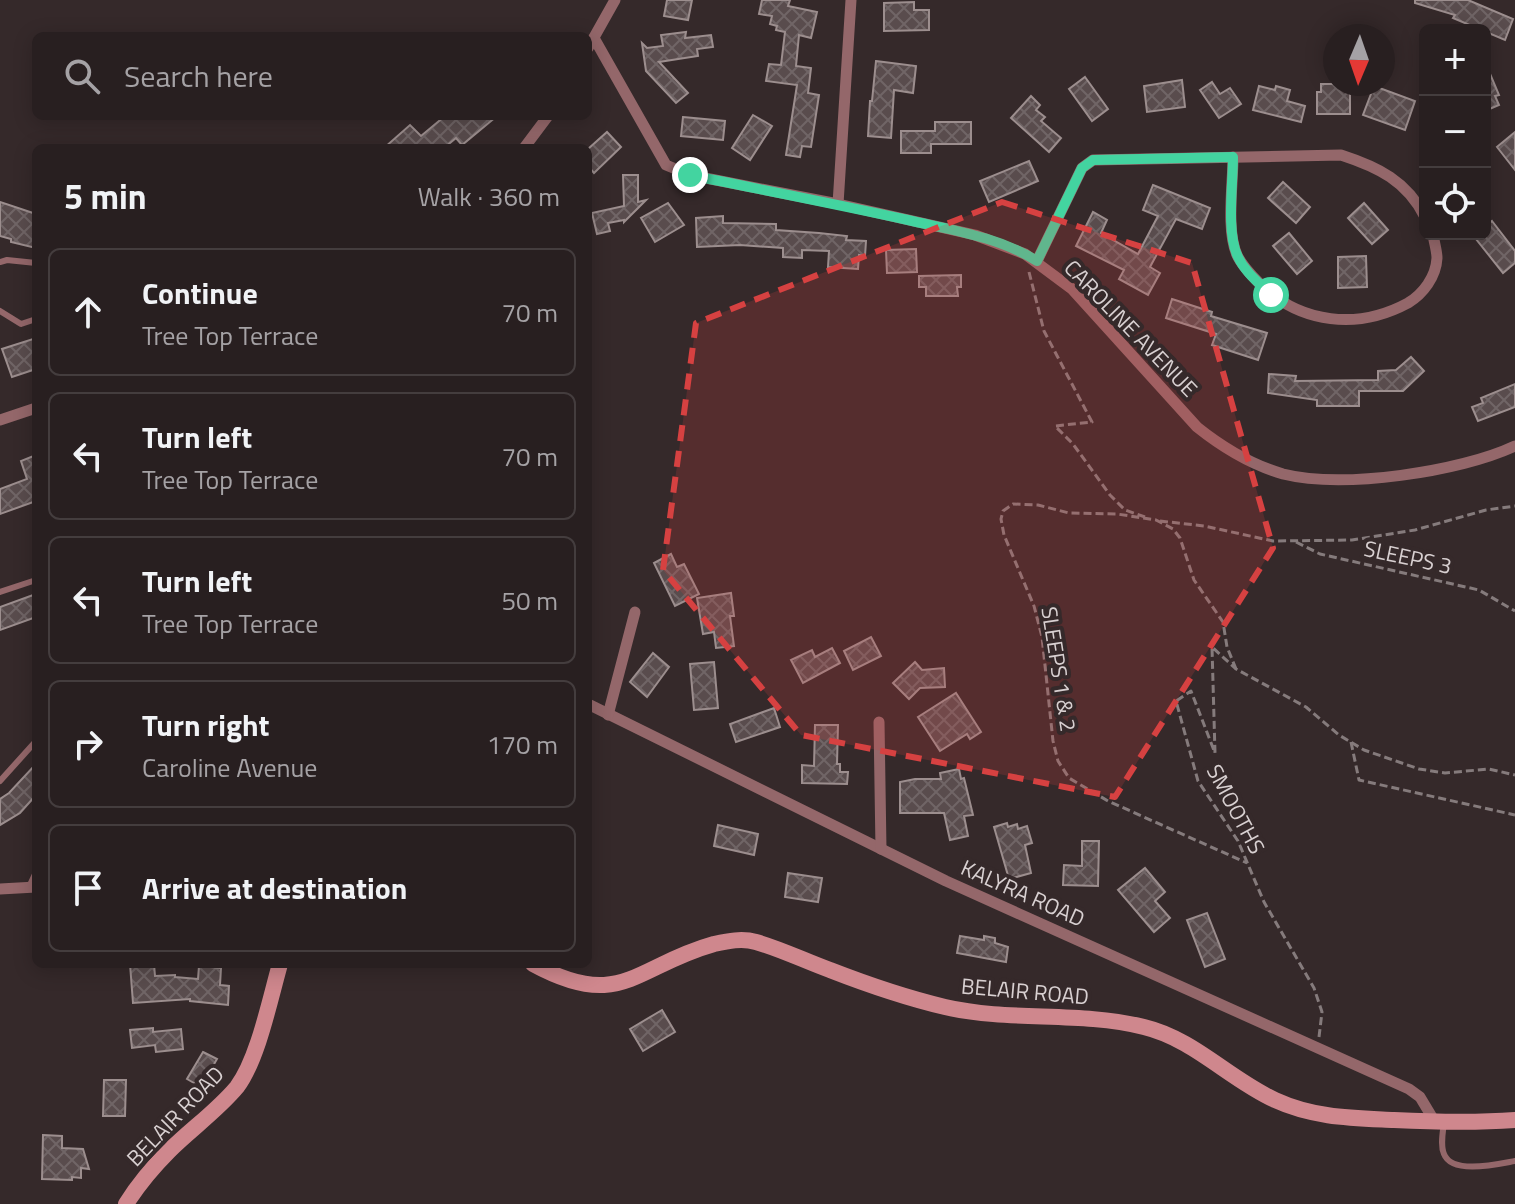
<!DOCTYPE html>
<meta charset="utf-8">
<style>
body{margin:0;font-family:"Titillium Web",sans-serif;background:#342c2d;color:#f1f3f6}
.controls{position:absolute;right:24px;top:24px;display:grid;overflow:hidden;border-radius:12px;box-shadow:0 4px 20px #0003}
.controls button{width:72px;height:72px;display:grid;place-items:center;padding:0;border:0;border-bottom:2px solid #443d3e;background:#281f20;color:#f1f3f6;font:40px sans-serif}
.compass{position:absolute;left:1323px;top:24px;width:72px;height:72px;border-radius:50%;background:#281f20;box-shadow:0 4px 20px #0003;rotate:182deg}
.stop{position:absolute;width:24px;height:24px;margin:-18px;border:6px solid #43d4a0;border-radius:50%;background:#fff}
.stop.end{background:#43d4a0;border-color:#fff;box-shadow:0 2px 8px #0008}
.list{margin:0;padding:0;list-style:none}
h2{display:flex;justify-content:space-between;align-items:center;height:104px;margin:0;padding:0 32px;font-size:34px}
h2 small{font-size:26px;font-weight:400;color:#a5a2a5}
.list li{display:grid;grid-template-columns:52px 1fr auto;gap:24px;align-items:center;box-sizing:border-box;height:128px;margin:0 16px 16px;padding:0 16px;border:2px solid #443d3e;border-radius:12px}
.list b{display:block;font-size:30px;white-space:nowrap}
.list p{margin:0;font-size:26px;white-space:nowrap;color:#a5a2a5}
.list em{font-size:26px;font-style:normal;color:#a5a2a5}
.icon{flex:none;width:44px;height:44px;fill:none;stroke:currentColor;stroke-width:2;stroke-linecap:round;stroke-linejoin:round}
.map{position:relative;flex:none;width:1515px;height:1204px;overflow:hidden}
.search{position:absolute;background:#281f20;box-shadow:0 4px 20px #0003;left:32px;top:32px;width:560px;height:88px;display:flex;align-items:center;gap:20px;box-sizing:border-box;padding:0 28px;border-radius:12px;color:#a5a2a5;font-size:30px}
.panel{position:absolute;background:#281f20;box-shadow:0 4px 20px #0003;left:32px;top:144px;width:560px;height:824px;border-radius:12px}
.map>svg:first-child{display:block}
.building{fill:url(#building-cross-hatch);stroke:#9c8e8e;stroke-width:2}
.lines{fill:none;stroke-linecap:round;stroke-linejoin:round}
.path{stroke:#857b7c;stroke-width:3;stroke-dasharray:8 4;stroke-linecap:butt}
.service{stroke:#94676a;stroke-width:6}
.minor{stroke:#94676a;stroke-width:11}
.secondary{stroke:#cf878d;stroke-width:16}
.route{stroke:#43d4a0;stroke-width:10}
.marked{fill:#d64141;fill-opacity:0.2;stroke:#d64141;stroke-width:6;stroke-dasharray:16 10;stroke-linejoin:round}
.labels{text-anchor:middle;dominant-baseline:central;stroke-width:8;stroke-linejoin:round;paint-order:stroke}
.street-label{font-size:22px;fill:#d8d0d1;stroke:#35292a}
</style>
<div class="map">
<svg width="1515" height="1204" viewBox="0 0 1515 1204">
<defs>
<pattern id="building-cross-hatch" width="8" height="8" patternUnits="userSpaceOnUse" patternTransform="scale(2)"><rect width="8" height="8" fill="#594c4d"/><path d="M0 0l8 8M0 8l8-8" fill="none" stroke="#706566"/></pattern>
</defs>
<rect width="100%" height="100%" fill="#35292a"/>
<g class="building">
<polygon points="667,0 692,0 688,20 664,16"/>
<polygon points="762,0 790,0 788,6 817,12 811,38 799,35 796,66 811,68 808,93 819,95 811,147 802,146 800,157 786,155 797,85 766,81 769,64 781,65 785,32 776,30 777,26 770,24 772,16 759,14"/>
<polygon points="1415,0 1468,0 1513,19 1505,40 1453,18 1455,15 1415,3"/>
<polygon points="914,2 914,10 929,10 929,30 884,31 884,3"/>
<polygon points="686,32 685,38 711,35 713,47 697,49 698,56 659,62 688,93 676,103 646,71 642,43 647,48 663,46 661,35"/>
<polygon points="876,61 916,66 913,93 894,90 891,138 868,136 870,101 872,101"/>
<polygon points="1485,62 1499,95 1495,96 1499,105 1485,111"/>
<polygon points="1085,77 1108,109 1092,121 1069,89"/>
<polygon points="1182,80 1185,107 1147,112 1144,86"/>
<polygon points="1212,82 1220,94 1230,88 1241,104 1219,118 1200,90"/>
<polygon points="1321,84 1350,84 1350,114 1317,114 1317,92 1321,92"/>
<polygon points="1259,86 1275,90 1276,86 1290,90 1287,101 1305,106 1301,122 1253,110"/>
<polygon points="1374,86 1415,101 1405,130 1363,115"/>
<polygon points="1031,96 1040,105 1036,110 1045,117 1041,121 1061,138 1049,152 1011,118"/>
<polygon points="753,115 772,126 750,160 732,148"/>
<polygon points="445,116 497,116 462,145 456,138 444,148 384,148 410,125 421,136"/>
<polygon points="683,117 725,121 723,140 681,136"/>
<polygon points="935,122 971,122 971,144 931,144 931,153 901,153 901,131 935,131"/>
<polygon points="607,132 621,147 594,173 588,166 588,149"/>
<polygon points="1515,132 1515,170 1497,147"/>
<polygon points="1029,161 1038,181 989,202 980,181"/>
<polygon points="623,175 638,175 638,202 646,200 624,222 624,220 608,223 610,231 597,234 592,213 624,206"/>
<polygon points="1283,182 1310,207 1296,223 1268,198"/>
<polygon points="1153,185 1210,208 1202,229 1176,219 1150,267 1160,273 1148,295 1119,279 1124,270 1076,246 1093,212 1107,220 1101,233 1138,254 1158,216 1143,210"/>
<polygon points="0,202 36,214 33,233 36,234 36,248 11,242 11,239 0,236"/>
<polygon points="668,203 684,225 655,242 641,218"/>
<polygon points="1364,203 1388,230 1372,244 1348,218"/>
<polygon points="723,216 723,223 776,224 776,230 819,233 847,236 846,240 866,241 865,256 859,255 858,269 828,267 829,251 802,250 802,258 783,257 783,248 740,245 697,247 696,218"/>
<polygon points="1492,221 1515,251 1515,263 1503,273 1472,234 1485,234 1485,227"/>
<polygon points="1289,233 1312,261 1297,274 1273,246"/>
<polygon points="916,249 917,272 887,273 886,250"/>
<polygon points="1366,256 1367,287 1338,288 1338,257"/>
<polygon points="961,275 961,287 957,287 958,296 926,296 926,287 919,287 919,276"/>
<polygon points="1172,299 1212,312 1211,316 1267,333 1258,360 1212,345 1216,334 1166,318"/>
<polygon points="36,338 36,369 12,377 2,349"/>
<polygon points="1411,357 1424,371 1403,391 1359,391 1359,406 1317,406 1317,400 1268,393 1269,374 1296,376 1295,381 1378,380 1378,371 1396,370"/>
<polygon points="1515,384 1515,407 1478,421 1472,407 1483,403 1481,398"/>
<polygon points="36,455 36,501 0,514 0,489 27,479 21,461"/>
<polygon points="671,554 677,567 684,564 699,594 675,606 654,563"/>
<polygon points="731,593 734,616 730,616 734,646 716,648 714,632 703,634 697,598"/>
<polygon points="36,594 36,617 0,630 0,607"/>
<polygon points="871,637 881,656 853,670 844,651"/>
<polygon points="832,648 840,663 803,683 791,660 812,650 815,657"/>
<polygon points="653,653 669,667 647,697 630,682"/>
<polygon points="714,662 718,708 694,710 690,664"/>
<polygon points="915,662 922,670 944,668 945,687 920,688 909,699 893,683"/>
<polygon points="956,693 981,732 970,739 967,734 940,751 918,717"/>
<polygon points="774,708 780,727 736,742 730,724"/>
<polygon points="815,725 838,725 837,764 840,764 840,772 848,772 847,784 802,783 802,765 814,766"/>
<polygon points="36,764 36,795 20,813 0,825 0,799 9,793"/>
<polygon points="959,769 961,779 964,778 973,815 964,816 968,836 950,840 944,813 900,813 900,782 915,779 941,779 940,773"/>
<polygon points="1007,823 1008,827 1017,824 1018,829 1027,826 1032,843 1025,845 1031,873 1009,879 994,827"/>
<polygon points="718,825 758,834 754,855 714,846"/>
<polygon points="1082,841 1099,841 1098,886 1063,885 1064,865 1082,866"/>
<polygon points="1145,868 1165,892 1155,901 1170,918 1154,932 1118,890"/>
<polygon points="788,873 822,878 818,902 785,897"/>
<polygon points="1207,913 1225,959 1205,967 1187,920"/>
<polygon points="960,936 984,940 984,936 995,938 995,943 1008,947 1006,962 957,953"/>
<polygon points="130,964 154,964 155,976 175,975 175,977 198,979 199,966 221,968 220,985 229,986 228,1005 190,1001 190,999 133,1003"/>
<polygon points="662,1010 675,1032 643,1051 630,1029"/>
<polygon points="153,1028 153,1032 181,1029 183,1049 156,1052 155,1045 132,1048 130,1030"/>
<polygon points="203,1052 217,1059 201,1087 187,1079"/>
<polygon points="104,1080 126,1080 125,1116 103,1116"/>
<polygon points="43,1135 62,1136 62,1148 83,1149 89,1169 81,1168 81,1178 72,1177 72,1180 42,1179"/>
</g>
<g class="lines">
<g class="path">
<polyline points="1029,272 1044,331 1092,422 1055,426 1073,444 1110,495 1125,510 1145,517"/>
<polyline points="1160,521 1204,526 1273,541 1352,540 1415,530 1486,510 1515,506"/>
<polyline points="1296,542 1320,554 1479,590 1515,611"/>
<polyline points="1236,669 1227,647 1223,622 1194,580 1180,538 1173,529 1156,520 1117,514 1069,513 1038,505 1013,504 1003,511 1001,519 1004,535 1034,606 1042,637 1053,741 1058,761 1069,778 1108,801 1247,863"/>
<polyline points="1351,742 1359,780 1515,815"/>
<polyline points="1319,1037 1322,1012 1314,988 1264,902 1238,841 1198,781 1176,701 1191,691 1215,753 1212,647 1236,669 1306,707 1339,735 1364,750 1419,769 1445,773 1489,769 1515,775"/>
</g>
<g class="service">
<polyline points="0,262 7,260 36,263"/>
<polyline points="0,311 21,324 36,319"/>
<polyline points="0,592 36,580"/>
<polyline points="0,781 36,741"/>
<polyline points="29,887 36,872"/>
<path d="M 1444,1122 C 1443,1132 1440,1145 1444,1154 C 1452,1175 1498,1164 1515,1161"/>
</g>
<g class="minor">
<path d="M 594,38 L 666,165 L 690,175 L 838,204 L 975,235 L 1025,254 L 1072,289 L 1197,427 C 1222,447 1252,465 1283,474 C 1343,489 1460,472 1515,446"/>
<polyline points="588,48 615,0"/>
<polyline points="524,148 548,116"/>
<path d="M 1233,157 C 1233,185 1226,230 1237,255 C 1242,266 1252,276 1260,284 C 1301,324 1358,330 1408,303 C 1423,294 1436,277 1437,258 C 1437,251 1434,242 1433,234"/>
<polyline points="838,204 851,0"/>
<path d="M 1037,261 L 1082,168 L 1093,160 L 1341,155 C 1378,167 1407,181 1425,217"/>
<polyline points="0,420 36,408"/>
<polyline points="588,704 946,881 1409,1089 1420,1097 1435,1122"/>
<polyline points="608,715 635,612"/>
<polyline points="879,722 881,849"/>
<polyline points="0,889 36,887"/>
</g>
<g class="secondary">
<path d="M 533,964 C 621,1012 635,966 714,944 C 728,941 742,938 756,942 C 781,949 805,961 830,970 C 866,984 907,998 945,1007 C 1010,1022 1079,1011 1144,1027 C 1194,1039 1229,1079 1275,1100 C 1314,1118 1353,1118 1394,1120 C 1435,1122 1474,1123 1515,1120"/>
<path d="M 126,1204 C 138,1185 153,1167 169,1151 C 191,1129 217,1111 237,1087 C 258,1059 270,999 280,964"/>
</g>
</g>
<g class="lines">
<path class="route" d="M 690,175 C 763,190 836,204 908,220 C 951,230 999,237 1037,261 L 1082,168 L 1093,160 L 1233,157 C 1233,184 1226,233 1238,257 C 1245,272 1259,283 1271,295"/>
</g>
<path class="marked" d="M 1002,202 L 1192,263 L 1273,548 L 1115,797 L 801,735 L 663,570 L 696,323 Z"/>
<g class="labels">
<g class="street-label">
<text transform="translate(1131 328) rotate(46)">CAROLINE AVENUE</text>
<text transform="translate(1408 557) rotate(12)">SLEEPS 3</text>
<text transform="translate(1059 669) rotate(81)">SLEEPS 1 &amp; 2</text>
<text transform="translate(1236 809) rotate(62)">SMOOTHS</text>
<text transform="translate(1023 893) rotate(24)">KALYRA ROAD</text>
<text transform="translate(1025 991) rotate(5)">BELAIR ROAD</text>
<text transform="translate(175 1116) rotate(-46)">BELAIR ROAD</text>
</g>
</g>
</svg>
<div class="controls">
<button>+</button>
<button>−</button>
<button><svg class="icon" aria-label="locate" viewBox="0 0 24 24"><circle cx="12" cy="12" r="6"/><path d="M12 2v4M12 18v4M2 12h4M18 12h4"/></svg></button>
</div>
<svg class="compass" viewBox="-18 -18 36 36"><path d="M0-13l5 13h-10z" fill="#e53935"/><path d="M0 13l5-13h-10z" fill="#a5a2a5"/></svg>
<div class="stop" style="left:1271px;top:295px"></div>
<div class="stop end" style="left:690px;top:175px"></div>
<div class="search"><svg class="icon" aria-label="search" viewBox="0 0 24 24"><circle cx="10" cy="10" r="6"/><path d="M15 15l6 6"/></svg>Search here</div>
<section class="panel">
<h2>5 min<small>Walk · 360 m</small></h2>
<ul class="list">
<li><svg class="icon" aria-label="ahead" viewBox="0 0 24 24"><path d="M12 20V5M6 11l6-6 6 6"/></svg><div><b>Continue</b><p>Tree Top Terrace</p></div><em>70 m</em></li>
<li><svg class="icon" aria-label="left" viewBox="0 0 24 24"><path d="M17 20v-9H6M10 6l-5 5 5 5"/></svg><div><b>Turn left</b><p>Tree Top Terrace</p></div><em>70 m</em></li>
<li><svg class="icon" aria-label="left" viewBox="0 0 24 24"><path d="M17 20v-9H6M10 6l-5 5 5 5"/></svg><div><b>Turn left</b><p>Tree Top Terrace</p></div><em>50 m</em></li>
<li><svg class="icon" aria-label="right" viewBox="0 0 24 24"><path d="M7 20v-9h11M14 6l5 5-5 5"/></svg><div><b>Turn right</b><p>Caroline Avenue</p></div><em>170 m</em></li>
<li><svg class="icon" aria-label="arrive" viewBox="0 0 24 24"><path d="M6 21V4h12l-3 4 3 4H6"/></svg><div><b>Arrive at destination</b></div></li>
</ul>
</section>
</div>
